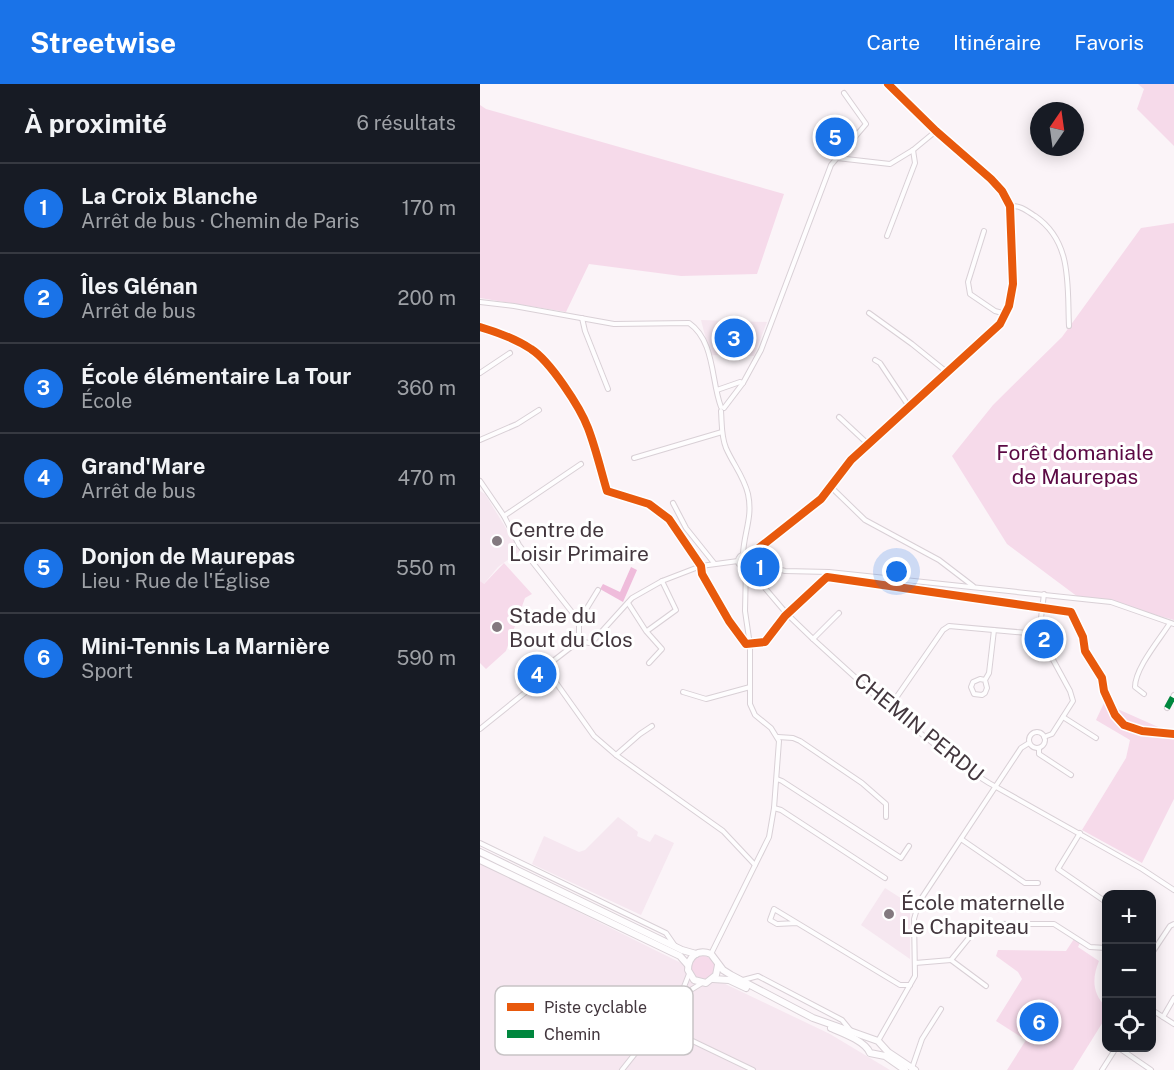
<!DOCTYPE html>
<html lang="fr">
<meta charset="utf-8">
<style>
body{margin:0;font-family:"Public Sans",sans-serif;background:#20242c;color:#f1f3f6}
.controls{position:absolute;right:18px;bottom:18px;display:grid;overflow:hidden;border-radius:12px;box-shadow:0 3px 15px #0003}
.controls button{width:54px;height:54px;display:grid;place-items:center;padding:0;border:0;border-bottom:2px solid #363941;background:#171b24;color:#f1f3f6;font:30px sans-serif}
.compass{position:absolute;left:550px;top:18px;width:54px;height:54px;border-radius:50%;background:#171b24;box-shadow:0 3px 15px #0003;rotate:13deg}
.you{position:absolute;left:417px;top:488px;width:21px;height:21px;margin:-15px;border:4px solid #fff;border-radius:50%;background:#1a73e8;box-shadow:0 0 0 9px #1a73e833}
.badge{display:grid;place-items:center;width:39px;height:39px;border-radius:50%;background:#1a73e8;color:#fff;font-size:20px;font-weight:700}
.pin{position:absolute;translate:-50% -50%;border:3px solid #fff;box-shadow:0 2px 6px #0006}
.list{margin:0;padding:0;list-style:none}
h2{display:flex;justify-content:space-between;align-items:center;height:78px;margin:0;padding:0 24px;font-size:26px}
h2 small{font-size:20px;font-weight:400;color:#9ea1a6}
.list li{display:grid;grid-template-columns:39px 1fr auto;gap:18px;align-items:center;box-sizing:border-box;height:90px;padding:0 24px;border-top:2px solid #363941}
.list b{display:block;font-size:22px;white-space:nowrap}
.list p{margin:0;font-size:20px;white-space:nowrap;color:#9ea1a6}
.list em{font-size:20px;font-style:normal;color:#9ea1a6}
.icon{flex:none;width:33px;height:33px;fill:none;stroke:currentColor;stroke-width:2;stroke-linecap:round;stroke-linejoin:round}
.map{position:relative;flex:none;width:694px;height:986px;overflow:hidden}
header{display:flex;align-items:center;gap:36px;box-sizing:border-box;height:84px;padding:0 30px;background:#1a73e8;color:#fff}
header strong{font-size:28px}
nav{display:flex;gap:33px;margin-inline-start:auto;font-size:21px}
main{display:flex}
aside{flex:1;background:#171b24}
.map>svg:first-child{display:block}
.built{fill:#f6e7f0}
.green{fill:#f6daea}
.water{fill:#efbcdb}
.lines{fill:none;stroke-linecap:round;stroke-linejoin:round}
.street-casing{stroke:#d9d0d6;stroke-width:6}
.secondary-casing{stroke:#d9d0d6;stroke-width:8}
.street{stroke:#fefdfe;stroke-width:4}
.secondary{stroke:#fefdfe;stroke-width:6}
.quiet{stroke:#00873e;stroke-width:6;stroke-dasharray:12 6;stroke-linecap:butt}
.cycleway-casing{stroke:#fff;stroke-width:11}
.cycleway{stroke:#e8590c;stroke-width:8}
.poi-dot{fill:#83797f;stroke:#fff;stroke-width:2}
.labels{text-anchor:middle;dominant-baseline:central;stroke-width:6;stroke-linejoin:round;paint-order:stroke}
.park-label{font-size:21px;fill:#5b0944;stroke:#fff}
.poi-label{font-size:21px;fill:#43373e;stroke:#fff;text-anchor:start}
.street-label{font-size:21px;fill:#43373e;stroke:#fff}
.key{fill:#fff;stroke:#c7c3c5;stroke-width:1.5}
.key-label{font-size:16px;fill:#43373e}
</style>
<header>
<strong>Streetwise</strong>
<nav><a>Carte</a><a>Itinéraire</a><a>Favoris</a></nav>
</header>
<main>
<aside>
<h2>À proximité<small>6 résultats</small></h2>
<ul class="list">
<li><span class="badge">1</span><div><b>La Croix Blanche</b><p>Arrêt de bus · Chemin de Paris</p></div><em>170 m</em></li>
<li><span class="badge">2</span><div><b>Îles Glénan</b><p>Arrêt de bus</p></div><em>200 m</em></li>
<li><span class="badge">3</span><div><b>École élémentaire La Tour</b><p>École</p></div><em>360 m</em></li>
<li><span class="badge">4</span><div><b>Grand'Mare</b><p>Arrêt de bus</p></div><em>470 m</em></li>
<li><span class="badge">5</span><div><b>Donjon de Maurepas</b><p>Lieu · Rue de l'Église</p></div><em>550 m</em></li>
<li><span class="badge">6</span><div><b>Mini-Tennis La Marnière</b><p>Sport</p></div><em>590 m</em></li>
</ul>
</aside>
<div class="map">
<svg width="694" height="986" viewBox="0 0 694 986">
<rect width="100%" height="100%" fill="#fbf4f8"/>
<g class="built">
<polygon points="221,236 287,238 274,272 230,271"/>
<polygon points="0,407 5,410 40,467 18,483 3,501 0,497"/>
<polygon points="138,733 158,748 157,752 170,758 175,750 194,759 161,831 52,780 64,752 99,768 105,766"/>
<polygon points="0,779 193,875 350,950 410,986 0,986"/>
<polygon points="405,804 430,820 430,875 381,841"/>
</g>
<g class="green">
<polygon points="658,0 694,0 694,62 657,25 664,5"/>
<polygon points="0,21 6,25 304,110 277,190 201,192 109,180 86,228 0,214"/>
<polygon points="694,139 694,536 640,521 598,513 527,460 472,372 513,321 582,253 661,144"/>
<polygon points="24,479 52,510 45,514 26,567 6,585 0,579 0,497 4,500"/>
<polygon points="624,619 694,650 694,715 662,779 602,746 646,674 650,656 616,636"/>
<path d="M 594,855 L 600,859 L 598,863 L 619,877 C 612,894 612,909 626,923 L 626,933 L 593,986 L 527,986 L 546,956 L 516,937 L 542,895 L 538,888 L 516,872 L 518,866 L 586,867 Z"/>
<circle cx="223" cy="884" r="12"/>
</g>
<polygon class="water" points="151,483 157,486 143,518 120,505 123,500 140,508"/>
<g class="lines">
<defs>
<g id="street">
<polyline points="357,74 410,80 433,66 456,47"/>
<path d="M 530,122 C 540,121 547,127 555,132 C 593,158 587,202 589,242"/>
<polyline points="504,147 488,198 490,210 515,227 526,230"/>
<polyline points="407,152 435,79 433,66"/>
<path d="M 0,218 L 34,222 L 134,240 L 209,239 C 235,257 231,297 241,323"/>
<polyline points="389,229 432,260 468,289"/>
<polyline points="102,234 105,247 128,305"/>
<polyline points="395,276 400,279 430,324"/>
<polyline points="0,289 30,269"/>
<polyline points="237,306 260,298 263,299"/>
<polyline points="244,324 263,299 281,266 351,81 386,40 364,9"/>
<path d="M 241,327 C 242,340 241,352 246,364 C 253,380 264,393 268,410 C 273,433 264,448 263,470"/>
<polyline points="359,333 389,361"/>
<polyline points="0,356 37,340 59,326"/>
<polyline points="154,374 242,348"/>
<polyline points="0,397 24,432 39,461 99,537 99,557"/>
<polyline points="352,404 385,436 459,476 493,502"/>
<polyline points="193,419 206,444 234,479"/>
<polyline points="24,432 101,380"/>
<circle cx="265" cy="477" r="7"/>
<polyline points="270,471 341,415 371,376 520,240 529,222 533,200 530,122 522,107 511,95 456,47 408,0"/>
<polyline points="272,478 305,487 349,488 631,518 694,540"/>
<polyline points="265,493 272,493 279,497 307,530 333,555 409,624 479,680 509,699 662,785 694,806"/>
<polyline points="564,510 559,550 590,607 593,617 572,650 564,653"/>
<polyline points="148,519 166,547 182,565 169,579"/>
<polyline points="99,537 118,506"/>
<polyline points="167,547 196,526 182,497"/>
<polyline points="333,555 359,529"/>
<polyline points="99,557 109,559 113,557 152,514 182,497 221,482 258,477"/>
<polyline points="62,595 77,600 114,652 136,671 243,747 275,781"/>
<polyline points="62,595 64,584 99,557"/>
<polyline points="505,596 500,595 493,598 491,603 494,610 502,611 505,609 507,604 505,596 509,589 514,546"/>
<polyline points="203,608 226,615 270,603"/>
<path d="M 664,610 L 655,603 C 655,584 680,555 690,539"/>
<polyline points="409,624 463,546 469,542 559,550"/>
<polyline points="687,624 694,611"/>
<polyline points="583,633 616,654"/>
<polyline points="0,645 62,595"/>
<circle cx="557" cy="656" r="8"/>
<polyline points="298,653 313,654 320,657 382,699 406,720 406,733"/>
<polyline points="559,664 559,670 591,691"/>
<polyline points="136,671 160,650 172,642"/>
<polyline points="297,695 302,697 421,774 429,762"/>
<polyline points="294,724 301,726 405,794"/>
<polyline points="600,749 578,785 626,818"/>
<polyline points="481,755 545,799 558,799"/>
<polyline points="0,759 186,849 195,862"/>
<polyline points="317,839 297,840 290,836 294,825 420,901 430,901"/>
<polyline points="672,869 690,842 694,840"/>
<polyline points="231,870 289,753 294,724 299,657 291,644 275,631 270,620 270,561 265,527 266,484"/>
<polyline points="471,876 506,902"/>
<polyline points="435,879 471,876 497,844 505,840 574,840 610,863 626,864"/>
<polyline points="263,896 278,892 362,936 371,947"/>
<polyline points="201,912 222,899"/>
<polyline points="672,926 694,940"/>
<polyline points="683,933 694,914"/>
<polyline points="179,938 196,949 273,986"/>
<polyline points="398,957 435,892 434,835 439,818 541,664 549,659"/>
<polyline points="639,964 671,986"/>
<polyline points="432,984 442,955 461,925"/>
<polyline points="142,986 200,913 209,890"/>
<polyline points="622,986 636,964"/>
</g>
<g id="secondary">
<polyline points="0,768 202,866 216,870"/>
<polyline points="0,776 200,872 208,881"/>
<path d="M 238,881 L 236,891 L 226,899 L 214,896 L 208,886 C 208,872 218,865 231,870 L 243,886 L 251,891 L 333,934 L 398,957 L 408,968 L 435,986"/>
<polyline points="233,895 249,896 266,904"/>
<path d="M 351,944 C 363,949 385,957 390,969 L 405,972 L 425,986"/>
</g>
</defs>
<use href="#street" class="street-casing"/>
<use href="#secondary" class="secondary-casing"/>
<use href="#street" class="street"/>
<use href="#secondary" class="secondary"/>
<polyline class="quiet" points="687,624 694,611"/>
<defs>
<g id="cycleway">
<path d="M 0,243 C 17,248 36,255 51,265 C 70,277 100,323 108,344 C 116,365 121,387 127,407 L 169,420 L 189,435 L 221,482 L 222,490 L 249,537 L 266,560 L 285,558 L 305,532 L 347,493 L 591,528 L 603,553 L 605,567 L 622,594 L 624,607 L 635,631 L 644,641 L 662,647 L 694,650"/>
<polyline points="270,471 341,415 371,376 520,240 529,222 533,200 530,122 522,107 511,95 456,47 408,0"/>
</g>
</defs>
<use href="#cycleway" class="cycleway-casing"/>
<use href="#cycleway" class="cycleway"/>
</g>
<g class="poi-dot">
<circle cx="17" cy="457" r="6"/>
<circle cx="17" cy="543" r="6"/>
<circle cx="409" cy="830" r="6"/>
</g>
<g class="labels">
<g class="park-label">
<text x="595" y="368">Forêt domaniale<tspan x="595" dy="24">de Maurepas</tspan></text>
</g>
<g class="poi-label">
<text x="29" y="445">Centre de<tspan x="29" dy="24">Loisir Primaire</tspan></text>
<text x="29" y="531">Stade du<tspan x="29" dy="24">Bout du Clos</tspan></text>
<text x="421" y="818">École maternelle<tspan x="421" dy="24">Le Chapiteau</tspan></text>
</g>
<g class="street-label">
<text transform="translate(439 643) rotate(39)">CHEMIN PERDU</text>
</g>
</g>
<rect x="15" y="902" width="198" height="69" rx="9" class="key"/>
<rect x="27" y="919" width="27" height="8" fill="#e8590c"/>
<rect x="27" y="946" width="27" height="8" fill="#00873e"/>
<g class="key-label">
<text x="64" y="929">Piste cyclable</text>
<text x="64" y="956">Chemin</text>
</g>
</svg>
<div class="controls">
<button>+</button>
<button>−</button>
<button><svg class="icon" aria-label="locate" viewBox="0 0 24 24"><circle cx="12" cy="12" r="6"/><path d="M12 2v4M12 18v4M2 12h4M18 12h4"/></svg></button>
</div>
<svg class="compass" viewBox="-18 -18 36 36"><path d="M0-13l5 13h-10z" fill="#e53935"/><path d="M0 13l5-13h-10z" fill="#9ea1a6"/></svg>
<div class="you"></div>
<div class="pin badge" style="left:280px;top:483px">1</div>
<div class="pin badge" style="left:564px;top:555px">2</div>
<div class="pin badge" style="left:254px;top:254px">3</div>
<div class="pin badge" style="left:57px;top:590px">4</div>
<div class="pin badge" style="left:355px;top:53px">5</div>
<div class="pin badge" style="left:559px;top:938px">6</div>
</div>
</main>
